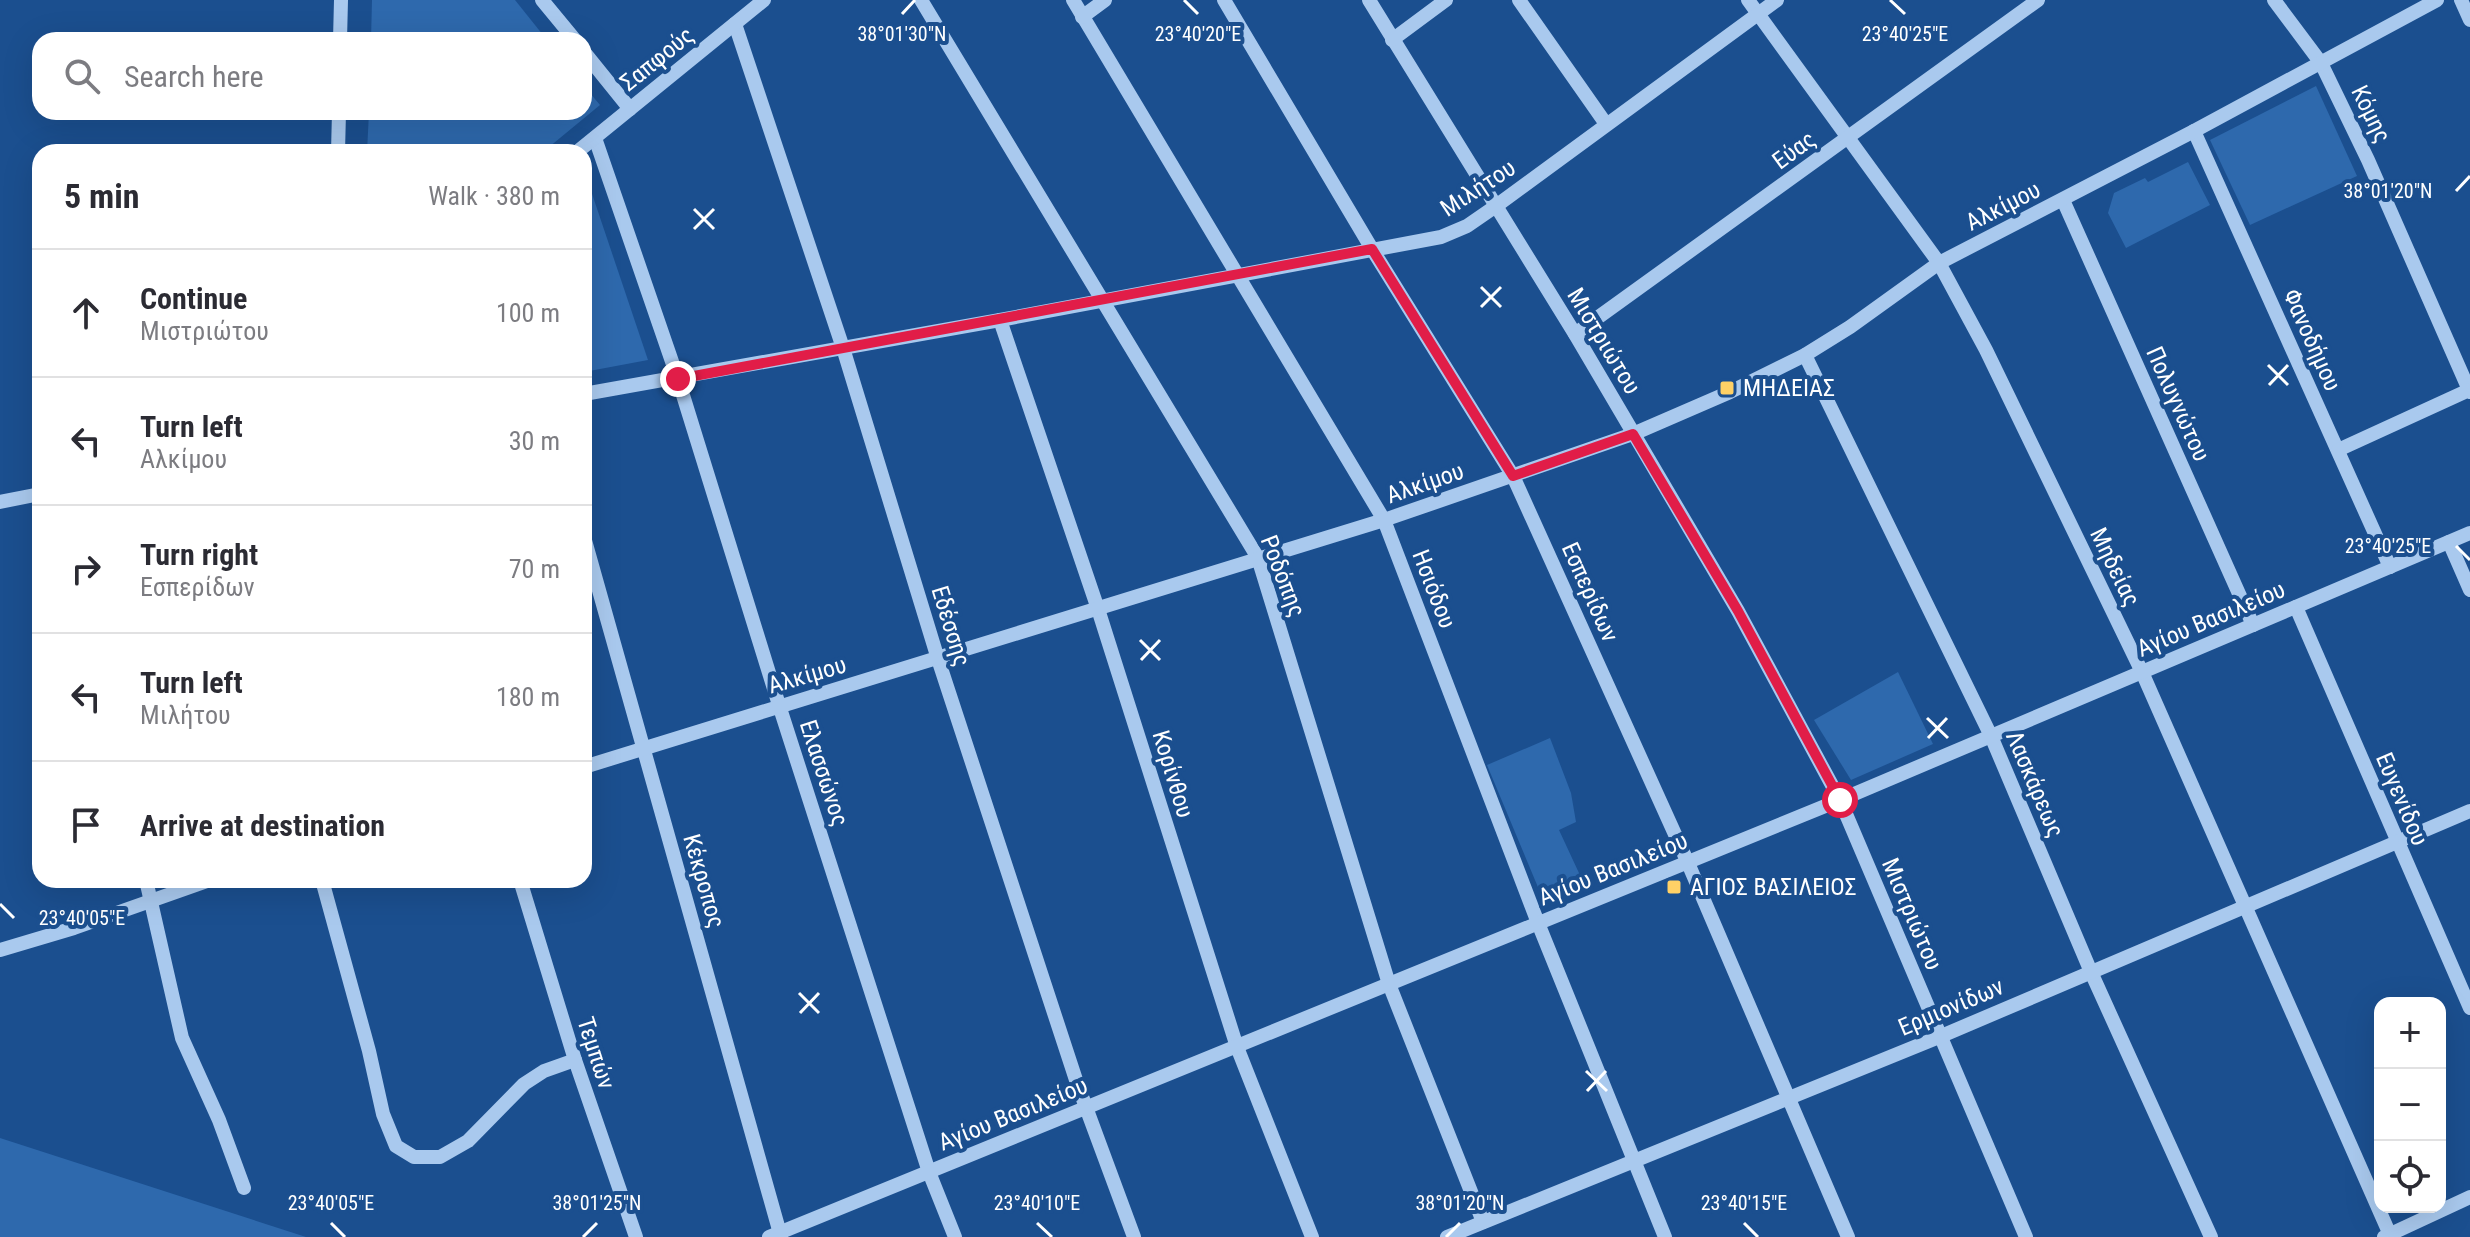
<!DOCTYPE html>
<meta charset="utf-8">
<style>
body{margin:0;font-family:"Roboto Condensed",sans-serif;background:#f7f7f7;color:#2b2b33}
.controls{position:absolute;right:24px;bottom:24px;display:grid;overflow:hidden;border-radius:16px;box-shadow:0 8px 32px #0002}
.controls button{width:72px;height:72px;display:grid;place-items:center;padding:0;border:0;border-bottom:2px solid #e1e1e2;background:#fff;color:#2b2b33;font:40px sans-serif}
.stop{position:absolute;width:24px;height:24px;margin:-18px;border:6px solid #e11d48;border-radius:50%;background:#fff}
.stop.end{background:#e11d48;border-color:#fff;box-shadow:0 2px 8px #0008}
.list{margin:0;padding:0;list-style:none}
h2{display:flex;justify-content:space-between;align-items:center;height:104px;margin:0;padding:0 32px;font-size:34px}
h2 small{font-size:26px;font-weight:400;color:#7c7c81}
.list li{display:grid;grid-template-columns:52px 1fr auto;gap:24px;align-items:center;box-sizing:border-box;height:128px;padding:0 32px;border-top:2px solid #e1e1e2}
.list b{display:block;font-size:30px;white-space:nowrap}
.list p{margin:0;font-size:26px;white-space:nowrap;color:#7c7c81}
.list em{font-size:26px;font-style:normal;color:#7c7c81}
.icon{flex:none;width:44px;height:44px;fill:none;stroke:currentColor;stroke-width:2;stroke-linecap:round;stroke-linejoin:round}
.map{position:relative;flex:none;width:2470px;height:1237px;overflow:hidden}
.search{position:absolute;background:#fff;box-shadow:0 8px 32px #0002;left:32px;top:32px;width:560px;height:88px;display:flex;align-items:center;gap:20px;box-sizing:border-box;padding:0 28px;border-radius:24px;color:#7c7c81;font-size:30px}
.panel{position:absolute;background:#fff;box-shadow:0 8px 32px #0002;left:32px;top:144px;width:560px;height:744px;border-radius:24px}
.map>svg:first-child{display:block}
.green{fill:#2e69ad}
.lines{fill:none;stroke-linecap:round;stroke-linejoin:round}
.minor{stroke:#a9c9ee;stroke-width:14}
.route{stroke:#e11d48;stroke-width:10}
.ticks{fill:none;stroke:#fff;stroke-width:3}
.poi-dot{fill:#ffd166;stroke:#1b4f8f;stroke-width:3}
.labels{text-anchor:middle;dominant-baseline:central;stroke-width:8;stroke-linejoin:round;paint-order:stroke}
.street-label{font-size:24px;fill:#fff;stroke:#1b4f8f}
.poi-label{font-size:24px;fill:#fff;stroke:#1b4f8f;text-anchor:start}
.ticks-label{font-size:20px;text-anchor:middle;fill:#fff;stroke:#1b4f8f;stroke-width:8;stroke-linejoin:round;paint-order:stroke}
</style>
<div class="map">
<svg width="2470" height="1237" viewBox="0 0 2470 1237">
<rect width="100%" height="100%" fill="#1b4f8f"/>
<g class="green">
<polygon points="372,0 515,0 547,40 371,40"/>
<polygon points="584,86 600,105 543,152 367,152 369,112 584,112"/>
<polygon points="2316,86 2357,176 2250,225 2210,140"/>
<polygon points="2188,162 2210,205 2126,248 2108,213 2114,193 2145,178 2148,182"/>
<polygon points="585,173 648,360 584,372 584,174"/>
<polygon points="1898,672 1933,744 1851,780 1814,720"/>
<polygon points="1550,738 1571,793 1576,822 1559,830 1585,886 1545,904 1487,765"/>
<polygon points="0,1138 306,1237 0,1237"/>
</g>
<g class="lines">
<g class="minor">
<polyline points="542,0 575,40"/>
<polyline points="921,0 1258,558 1389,984 1483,1222"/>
<polyline points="1073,0 1384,520 1538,923 1665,1237"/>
<polyline points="1224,0 1372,249 1513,476 1688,863 1848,1237"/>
<polyline points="1369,0 1575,334 1738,611 1840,800 2026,1237"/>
<polyline points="1519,0 1606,124"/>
<polyline points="1748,0 1939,263 1986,350 2142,672 2391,1237"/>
<polyline points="2274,0 2321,63 2368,160 2469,390"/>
<polyline points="2461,0 2470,20"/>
<polyline points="1082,17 1105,0"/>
<polyline points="735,24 843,348 938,659 1077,1083 1134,1237"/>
<polyline points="340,40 341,0"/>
<polyline points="1392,40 1446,0"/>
<polyline points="584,52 630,109"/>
<polyline points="2194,131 2390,567"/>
<polyline points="595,138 678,379 779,705 929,1172 955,1237"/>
<polyline points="338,152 339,112"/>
<polyline points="577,152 764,0"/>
<polyline points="2063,200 2253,625"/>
<polyline points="1000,320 1098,609 1237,1047 1312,1237"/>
<polyline points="1575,334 2038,0"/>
<polyline points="1805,355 1991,736 2091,972 2211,1237"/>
<polyline points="584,394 1000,320 1441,237 1467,226 1496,206 1777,0"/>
<polyline points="2338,450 2469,390 2470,392"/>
<polyline points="0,502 40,494"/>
<polyline points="584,537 781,1237"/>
<polyline points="2449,542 2470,590"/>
<polyline points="2296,607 2470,1008"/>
<polyline points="584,767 1384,520 1633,434 1730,392 1805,355 1850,327 1939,263 2194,131 2437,0"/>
<polyline points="146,880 182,1038 219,1120 244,1188"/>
<polyline points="322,880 369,1051 383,1114 396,1146 414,1157 440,1157 468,1141 524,1084 544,1071 575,1060"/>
<polyline points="520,880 575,1060 636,1237"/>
<polyline points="0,950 74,928 210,880"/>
<polyline points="769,1237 1840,800 2470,533"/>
<polyline points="1447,1237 1939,1037 2470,811"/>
<polyline points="2384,1237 2470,1197"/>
</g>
</g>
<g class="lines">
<polyline class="route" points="678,379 1372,249 1513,476 1633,434 1738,611 1840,800"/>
</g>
<path class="ticks" d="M 1184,0 L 1198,14M 1890,0 L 1905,14M 902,14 L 915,0M 2456,191 L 2470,176M 694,209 L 714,229M 694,229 L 714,209M 1481,287 L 1501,307M 1481,307 L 1501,287M 2268,365 L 2288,385M 2269,385 L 2288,365M 2456,546 L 2470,560M 1140,640 L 1160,660M 1141,660 L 1160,640M 1927,718 L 1948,738M 1928,738 L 1947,718M 0,904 L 14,918M 799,993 L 819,1013M 800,1013 L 819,993M 1586,1071 L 1607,1091M 1587,1091 L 1606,1071M 331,1223 L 345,1237M 1037,1223 L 1052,1237M 1744,1223 L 1758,1237M 583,1237 L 597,1223M 1446,1237 L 1460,1223"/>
<g class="poi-dot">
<rect x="1719" y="380" width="16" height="16" rx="4"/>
<rect x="1666" y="879" width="16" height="16" rx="4"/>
</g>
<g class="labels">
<g class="street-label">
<text transform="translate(657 59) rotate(-39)">Σαπφούς</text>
<text transform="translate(2371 114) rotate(64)">Κόμης</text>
<text transform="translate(1794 150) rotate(-36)">Εύας</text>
<text transform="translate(1478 188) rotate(-33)">Μιλήτου</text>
<text transform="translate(2003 206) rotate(-27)">Αλκίμου</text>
<text transform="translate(2312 340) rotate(66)">Φανοδήμου</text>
<text transform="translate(1604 341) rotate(59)">Μιστριώτου</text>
<text transform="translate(2178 404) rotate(66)">Πολυγνώτου</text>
<text transform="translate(1425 483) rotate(-19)">Αλκίμου</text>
<text transform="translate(2115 567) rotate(64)">Μηδείας</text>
<text transform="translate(1283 576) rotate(69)">Ροδόπης</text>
<text transform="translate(1434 589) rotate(69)">Ησιόδου</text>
<text transform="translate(1590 592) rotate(66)">Εσπερίδων</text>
<text transform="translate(2211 619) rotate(-23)">Αγίου Βασιλείου</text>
<text transform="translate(951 626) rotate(73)">Εδέσσης</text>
<text transform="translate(807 675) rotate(-16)">Αλκίμου</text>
<text transform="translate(824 773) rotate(72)">Ελασσώνος</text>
<text transform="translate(1173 774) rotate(73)">Κορίνθου</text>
<text transform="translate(2035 784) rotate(67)">Λασκάρεως</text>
<text transform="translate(2402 799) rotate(67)">Ευγενίδου</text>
<text transform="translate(1613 869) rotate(-22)">Αγίου Βασιλείου</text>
<text transform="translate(704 881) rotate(74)">Κέκροπος</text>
<text transform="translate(1912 914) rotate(67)">Μιστριώτου</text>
<text transform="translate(1951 1007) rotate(-23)">Ερμιονίδων</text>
<text transform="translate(596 1053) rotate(72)">Τεμπών</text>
<text transform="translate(1013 1114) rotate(-22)">Αγίου Βασιλείου</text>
</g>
<g class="poi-label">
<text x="1743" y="388">ΜΗΔΕΙΑΣ</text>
<text x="1690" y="887">ΑΓΙΟΣ ΒΑΣΙΛΕΙΟΣ</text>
</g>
</g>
<g class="ticks-label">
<text x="1198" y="41">23°40'20"E</text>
<text x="1905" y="41">23°40'25"E</text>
<text x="902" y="41">38°01'30"N</text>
<text x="2388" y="198">38°01'20"N</text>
<text x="2388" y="553">23°40'25"E</text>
<text x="82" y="925">23°40'05"E</text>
<text x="597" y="1210">38°01'25"N</text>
<text x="1460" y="1210">38°01'20"N</text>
<text x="331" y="1210">23°40'05"E</text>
<text x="1037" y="1210">23°40'10"E</text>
<text x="1744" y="1210">23°40'15"E</text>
</g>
</svg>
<div class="controls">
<button>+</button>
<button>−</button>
<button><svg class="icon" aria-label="locate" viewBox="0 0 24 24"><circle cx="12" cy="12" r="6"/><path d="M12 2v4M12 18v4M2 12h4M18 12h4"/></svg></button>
</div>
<div class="stop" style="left:1840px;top:800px"></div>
<div class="stop end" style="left:678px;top:379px"></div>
<div class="search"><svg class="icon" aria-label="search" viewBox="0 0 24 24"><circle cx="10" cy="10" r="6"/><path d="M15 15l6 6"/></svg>Search here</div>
<section class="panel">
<h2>5 min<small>Walk · 380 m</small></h2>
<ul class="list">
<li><svg class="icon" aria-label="ahead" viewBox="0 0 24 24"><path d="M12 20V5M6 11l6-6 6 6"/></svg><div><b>Continue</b><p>Μιστριώτου</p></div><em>100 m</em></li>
<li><svg class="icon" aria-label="left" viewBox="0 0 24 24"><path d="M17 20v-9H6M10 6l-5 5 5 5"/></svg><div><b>Turn left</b><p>Αλκίμου</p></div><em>30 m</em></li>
<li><svg class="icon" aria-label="right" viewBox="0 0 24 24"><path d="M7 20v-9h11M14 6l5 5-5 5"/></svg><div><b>Turn right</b><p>Εσπερίδων</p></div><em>70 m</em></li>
<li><svg class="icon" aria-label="left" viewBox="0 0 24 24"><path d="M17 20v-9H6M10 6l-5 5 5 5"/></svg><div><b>Turn left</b><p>Μιλήτου</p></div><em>180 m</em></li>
<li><svg class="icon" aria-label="arrive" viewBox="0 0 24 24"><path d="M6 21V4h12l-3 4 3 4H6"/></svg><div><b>Arrive at destination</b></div></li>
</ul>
</section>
</div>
